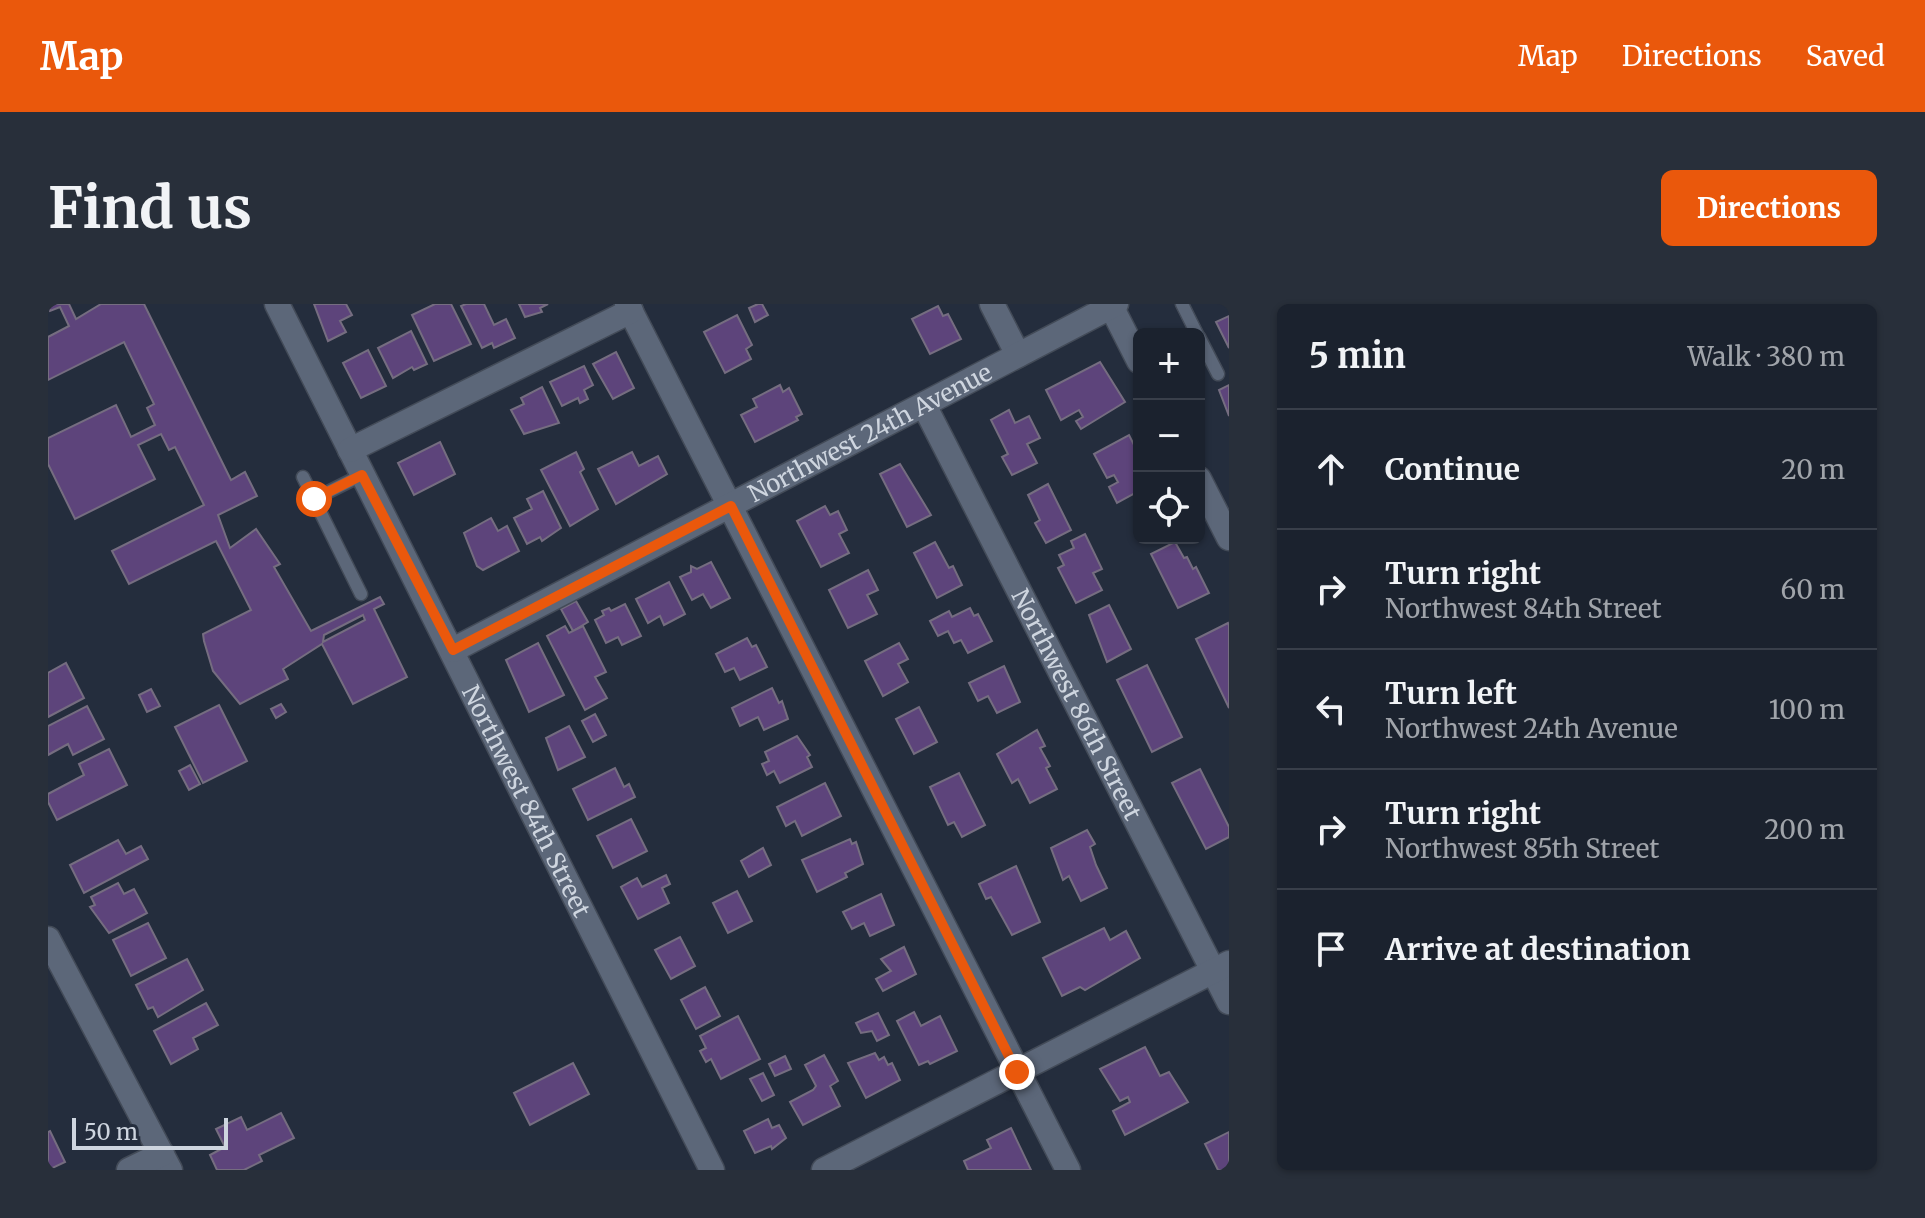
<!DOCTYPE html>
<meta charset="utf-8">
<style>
body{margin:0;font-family:Merriweather,serif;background:#282f3a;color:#f1f3f6}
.controls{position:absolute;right:24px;top:24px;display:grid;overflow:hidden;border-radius:12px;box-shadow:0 2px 6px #0004}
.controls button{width:72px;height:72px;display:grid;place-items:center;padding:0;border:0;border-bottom:2px solid #393f4a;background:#1b222e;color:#f1f3f6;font:40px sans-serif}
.scale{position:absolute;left:24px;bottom:20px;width:156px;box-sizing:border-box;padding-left:8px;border:4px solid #ced5df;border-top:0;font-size:22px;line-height:28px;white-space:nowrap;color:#ced5df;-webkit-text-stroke:6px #242d3d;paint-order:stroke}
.stop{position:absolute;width:24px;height:24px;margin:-18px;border:6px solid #ea580c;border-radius:50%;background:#fff}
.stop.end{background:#ea580c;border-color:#fff;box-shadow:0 2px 8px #0008}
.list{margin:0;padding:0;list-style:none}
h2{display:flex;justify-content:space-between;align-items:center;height:104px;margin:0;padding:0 32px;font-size:34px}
h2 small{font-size:26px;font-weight:400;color:#a0a4aa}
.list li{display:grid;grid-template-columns:52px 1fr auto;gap:24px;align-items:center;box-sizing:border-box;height:120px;padding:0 32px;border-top:2px solid #393f4a}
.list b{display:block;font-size:30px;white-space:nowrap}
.list p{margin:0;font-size:26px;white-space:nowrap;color:#a0a4aa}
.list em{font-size:26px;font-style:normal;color:#a0a4aa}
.icon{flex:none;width:44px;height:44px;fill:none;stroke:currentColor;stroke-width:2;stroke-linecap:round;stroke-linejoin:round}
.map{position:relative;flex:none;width:1181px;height:866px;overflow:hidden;border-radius:12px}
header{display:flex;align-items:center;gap:48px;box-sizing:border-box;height:112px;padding:0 40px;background:#ea580c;color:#fff}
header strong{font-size:38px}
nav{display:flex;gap:44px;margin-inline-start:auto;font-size:28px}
.intro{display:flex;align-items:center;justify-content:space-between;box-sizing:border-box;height:192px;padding:0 48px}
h1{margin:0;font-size:56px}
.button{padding:20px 36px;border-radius:12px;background:#ea580c;color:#fff;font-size:28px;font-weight:700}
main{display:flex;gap:48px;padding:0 48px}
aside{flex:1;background:#1b222e;border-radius:12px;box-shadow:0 2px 6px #0004}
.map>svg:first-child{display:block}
.building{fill:#5d447b;stroke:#756d80;stroke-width:2;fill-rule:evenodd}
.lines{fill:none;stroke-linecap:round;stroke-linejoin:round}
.service-casing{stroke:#434b58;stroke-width:15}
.minor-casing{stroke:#434b58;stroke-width:27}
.service{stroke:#5c6779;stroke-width:12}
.minor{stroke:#5c6779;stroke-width:24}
.route{stroke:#ea580c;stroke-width:10}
.labels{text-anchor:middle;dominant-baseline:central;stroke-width:7;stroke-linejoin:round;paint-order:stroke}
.street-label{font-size:24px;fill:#ced5df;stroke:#242d3d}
</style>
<header>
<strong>Map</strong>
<nav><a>Map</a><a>Directions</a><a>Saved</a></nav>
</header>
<div class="intro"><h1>Find us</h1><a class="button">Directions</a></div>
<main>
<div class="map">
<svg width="1181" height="866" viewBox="0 0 1181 866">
<rect width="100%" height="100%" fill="#242d3d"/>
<g class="building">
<path d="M 0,0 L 21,0 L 28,15 L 53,0 L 96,0 L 183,176 L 197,168 L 209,192 L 170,211 L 182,244 L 208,225 L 232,260 L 226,263 L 263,327 L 332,293 L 336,300 L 326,305 L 359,373 L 305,400 L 274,340 L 235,365 L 240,375 L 192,400 L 165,367 L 156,337 L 155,330 L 203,306 L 168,237 L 81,280 L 64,247 L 156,201 L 127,143 L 121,146 L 113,130 L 90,141 L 107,175 L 27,215 L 0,160 L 0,134 L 68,101 L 83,133 L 107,121 L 99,104 L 106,100 L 76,38 L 0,76 L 0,33 L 21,22 L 12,3 L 2,7 ZM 315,311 L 317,316 L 275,338 L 276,331 Z"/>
<polygon points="266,0 298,0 304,11 292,17 298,28 280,37"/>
<polygon points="387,0 403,0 423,40 386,57 364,11"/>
<polygon points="418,0 436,0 446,21 458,15 467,34 446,44 444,39 434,44 413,2"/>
<polygon points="471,0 500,0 492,4 494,8 477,13"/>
<polygon points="710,0 714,0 720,11 707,18 701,4"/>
<polygon points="890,2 895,12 900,10 913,35 882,50 864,15"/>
<polygon points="689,11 704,41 698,45 703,55 677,69 656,28"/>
<polygon points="1181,12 1181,44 1168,18"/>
<polygon points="363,27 379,60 366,66 364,63 345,74 330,44"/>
<polygon points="320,46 338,82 313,94 295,59"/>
<polygon points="568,48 586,84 565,95 545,60"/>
<polygon points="1052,58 1077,98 1033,125 1028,117 1035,113 1031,106 1013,116 998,86"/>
<polygon points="536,62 545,81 536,86 540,95 532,99 530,94 514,102 502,78"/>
<polygon points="732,81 735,88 741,84 754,110 748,113 750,116 707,138 693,111 709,103 705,95"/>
<polygon points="1181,81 1181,112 1171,86"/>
<polygon points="494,83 511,119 476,130 463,106 476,100 473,94"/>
<polygon points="961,106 967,119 981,112 992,134 979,140 989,159 964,171 954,153 960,150 943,116"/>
<polygon points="1081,131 1086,141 1091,139 1091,187 1069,199 1061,183 1070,178 1066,171 1059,174 1046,150"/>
<polygon points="392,138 407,170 366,191 350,159"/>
<polygon points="528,148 536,165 532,168 550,205 522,222 493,166"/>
<polygon points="584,148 591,162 610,152 619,170 568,200 550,165"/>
<polygon points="852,160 883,211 859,223 832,170"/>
<polygon points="1000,180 1023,226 998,239 987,219 992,216 980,191"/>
<polygon points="495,187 513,224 494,237 492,233 479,240 466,214 484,205 479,195"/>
<polygon points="777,202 782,211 790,207 799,226 791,230 801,249 773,263 749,217"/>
<polygon points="443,214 450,227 459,222 471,247 435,266 429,262 416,229"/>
<polygon points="1037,230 1054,265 1045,269 1054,286 1028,299 1010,264 1016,261 1011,251 1026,244 1023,237"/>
<polygon points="887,238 901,264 905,262 914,281 889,294 866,249"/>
<polygon points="1127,238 1136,254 1139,253 1145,265 1148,263 1161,289 1130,304 1103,250"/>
<polygon points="663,258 682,294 663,304 655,290 644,296 632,273 643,268 643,262 649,265"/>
<polygon points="820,266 830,286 819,291 829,310 800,324 781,286"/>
<polygon points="621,278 637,310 616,321 612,312 600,319 588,295"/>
<polygon points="528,297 540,318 525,327 513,305"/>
<polygon points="577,300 593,332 574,341 570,333 558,339 547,316 556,311 554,307 561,304 563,307"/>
<polygon points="1061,301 1083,345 1059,358 1041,311"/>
<polygon points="922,304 926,312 930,310 944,337 920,349 913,336 906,339 900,327 890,332 882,317 901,307 904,313"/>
<polygon points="1180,319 1181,322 1181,404 1148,335"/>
<polygon points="517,322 521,329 535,322 558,368 547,373 559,394 537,406 499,332"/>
<polygon points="699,334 704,343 708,341 719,363 692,376 686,364 677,368 668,350"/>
<polygon points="490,339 516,391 481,408 458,356"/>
<polygon points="851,339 860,355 850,360 860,378 835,392 817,357"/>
<polygon points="18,359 36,394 0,413 0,369"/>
<polygon points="1099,361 1134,433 1104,448 1069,376"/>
<polygon points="956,362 972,398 949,409 940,392 930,397 921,379"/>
<polygon points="724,384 731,399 734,397 740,415 716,426 710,413 692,422 684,404"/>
<polygon points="103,385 112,402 99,408 91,391"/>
<polygon points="233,400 238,408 228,414 223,405"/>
<polygon points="171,401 199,457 155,479 127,423"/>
<polygon points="39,402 56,435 25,451 20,440 0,451 0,422"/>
<polygon points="871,403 889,438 866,450 848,415"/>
<polygon points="547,410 558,431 545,438 534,417"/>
<polygon points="521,422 537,453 510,466 498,434"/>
<polygon points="989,426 997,442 992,444 1002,462 998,464 1009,485 982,499 970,475 964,479 949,450"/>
<polygon points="749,432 762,451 759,453 764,463 732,479 726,467 719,471 714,460 721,457 717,448"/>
<polygon points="61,445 79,481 9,516 0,498 0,490 36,471 31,460"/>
<polygon points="142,461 152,480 141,486 131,467"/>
<polygon points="567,464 576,483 581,480 587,493 540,516 525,485"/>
<polygon points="1152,465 1181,523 1181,533 1158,545 1124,479"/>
<polygon points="911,469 937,521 914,533 906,518 900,521 882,483"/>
<polygon points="777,479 793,512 754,532 747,517 738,522 729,503"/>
<polygon points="583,515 599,547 565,564 549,532"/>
<polygon points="1039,526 1047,540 1042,543 1048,561 1059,584 1033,597 1021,572 1015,576 1003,544"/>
<polygon points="802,535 804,540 808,538 815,560 797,569 799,573 769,588 754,556"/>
<polygon points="70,536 78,550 93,542 100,555 36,589 22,561"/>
<polygon points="715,544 723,561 701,573 693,557"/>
<polygon points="968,562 992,618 964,631 943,593 938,595 931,580"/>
<polygon points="618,571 622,580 614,584 621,599 590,615 573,583 589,574 594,583"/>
<polygon points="70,579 76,590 86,585 99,609 61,629 42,603 47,601 43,593"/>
<polygon points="689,587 704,617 680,629 665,599"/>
<polygon points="833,590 846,621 822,632 816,619 804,625 795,608"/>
<polygon points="100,619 118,654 83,672 65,636"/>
<polygon points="1056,624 1062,636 1078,627 1092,654 1037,686 1032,683 1014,692 995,654"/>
<polygon points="632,633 647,662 623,675 607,646"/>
<polygon points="856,643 868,670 835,687 828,675 843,667 833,655"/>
<polygon points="139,655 155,686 110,713 105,703 100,705 88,681"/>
<polygon points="657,683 672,712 648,725 633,696"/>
<polygon points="158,699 170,721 145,734 150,745 123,760 106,727"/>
<polygon points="866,708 873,722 892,712 909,747 882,760 880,757 871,761 849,717"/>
<polygon points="830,709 841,731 829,737 824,727 813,729 808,719"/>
<polygon points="690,712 712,755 673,775 663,755 658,758 652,747 658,744 652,732"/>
<polygon points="1097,743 1112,772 1121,768 1140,798 1077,831 1065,807 1082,798 1080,793 1072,797 1052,765"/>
<polygon points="827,749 831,756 836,753 840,761 844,759 852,776 818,794 800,759"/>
<polygon points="776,751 790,777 782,782 792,802 755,821 742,798 765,786 768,782 757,761"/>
<polygon points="737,752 743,765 727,772 721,760"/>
<polygon points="525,759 541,790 482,821 466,789"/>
<polygon points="715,769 726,791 714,797 702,775"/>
<polygon points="233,809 246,834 211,851 214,857 196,866 169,866 162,851 177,843 168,825 193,813 199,826"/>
<polygon points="720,815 724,824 731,821 738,834 724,845 723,842 707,849 696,827"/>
<polygon points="963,824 983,866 920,866 916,857 943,844 939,836"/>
<polygon points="2,827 17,858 0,866 0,828"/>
<polygon points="1181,828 1181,866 1170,866 1157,840"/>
</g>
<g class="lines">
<defs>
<g id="service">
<polyline points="1134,0 1149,30"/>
<polyline points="1151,33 1170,70"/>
<polyline points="255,173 313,290"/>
<polyline points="266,195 314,171"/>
</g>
<g id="minor">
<path id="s1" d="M 229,0 L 664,866"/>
<polyline points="579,0 1020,866"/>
<polyline points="944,0 970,51"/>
<polyline points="1063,2 1091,57"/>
<path id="s2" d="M 876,101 L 1181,698"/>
<polyline points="302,146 583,7"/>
<polyline points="1151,175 1181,234"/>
<path id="s3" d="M 405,346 L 1068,0"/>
<polyline points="0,635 122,866"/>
<polyline points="81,866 114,850"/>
<polyline points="776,866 1181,659"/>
</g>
</defs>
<use href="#service" class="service-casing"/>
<use href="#minor" class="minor-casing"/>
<use href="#service" class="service"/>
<use href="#minor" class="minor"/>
</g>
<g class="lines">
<polyline class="route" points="266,195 314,171 405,346 683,202 969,768"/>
</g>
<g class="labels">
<g class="street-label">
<text stroke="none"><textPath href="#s3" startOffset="470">Northwest 24th Avenue</textPath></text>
<text stroke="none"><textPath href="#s2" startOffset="336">Northwest 86th Street</textPath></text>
<text stroke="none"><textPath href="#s1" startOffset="556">Northwest 84th Street</textPath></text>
</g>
</g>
</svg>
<div class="controls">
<button>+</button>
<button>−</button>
<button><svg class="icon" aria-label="locate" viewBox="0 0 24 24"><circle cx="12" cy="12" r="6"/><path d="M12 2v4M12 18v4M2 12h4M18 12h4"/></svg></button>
</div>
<div class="scale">50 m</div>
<div class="stop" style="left:266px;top:195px"></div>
<div class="stop end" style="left:969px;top:768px"></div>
</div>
<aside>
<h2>5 min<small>Walk · 380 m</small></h2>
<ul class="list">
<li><svg class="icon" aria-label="ahead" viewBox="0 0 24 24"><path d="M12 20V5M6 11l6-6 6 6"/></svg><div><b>Continue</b></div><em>20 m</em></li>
<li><svg class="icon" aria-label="right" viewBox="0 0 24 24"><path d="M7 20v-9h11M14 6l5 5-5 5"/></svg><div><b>Turn right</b><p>Northwest 84th Street</p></div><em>60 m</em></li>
<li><svg class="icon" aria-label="left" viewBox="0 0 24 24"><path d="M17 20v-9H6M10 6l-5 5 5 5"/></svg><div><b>Turn left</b><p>Northwest 24th Avenue</p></div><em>100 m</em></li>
<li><svg class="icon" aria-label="right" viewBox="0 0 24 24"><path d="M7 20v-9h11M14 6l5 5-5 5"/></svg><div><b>Turn right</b><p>Northwest 85th Street</p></div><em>200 m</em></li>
<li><svg class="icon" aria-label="arrive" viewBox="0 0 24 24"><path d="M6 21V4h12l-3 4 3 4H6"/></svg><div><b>Arrive at destination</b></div></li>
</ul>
</aside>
</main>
